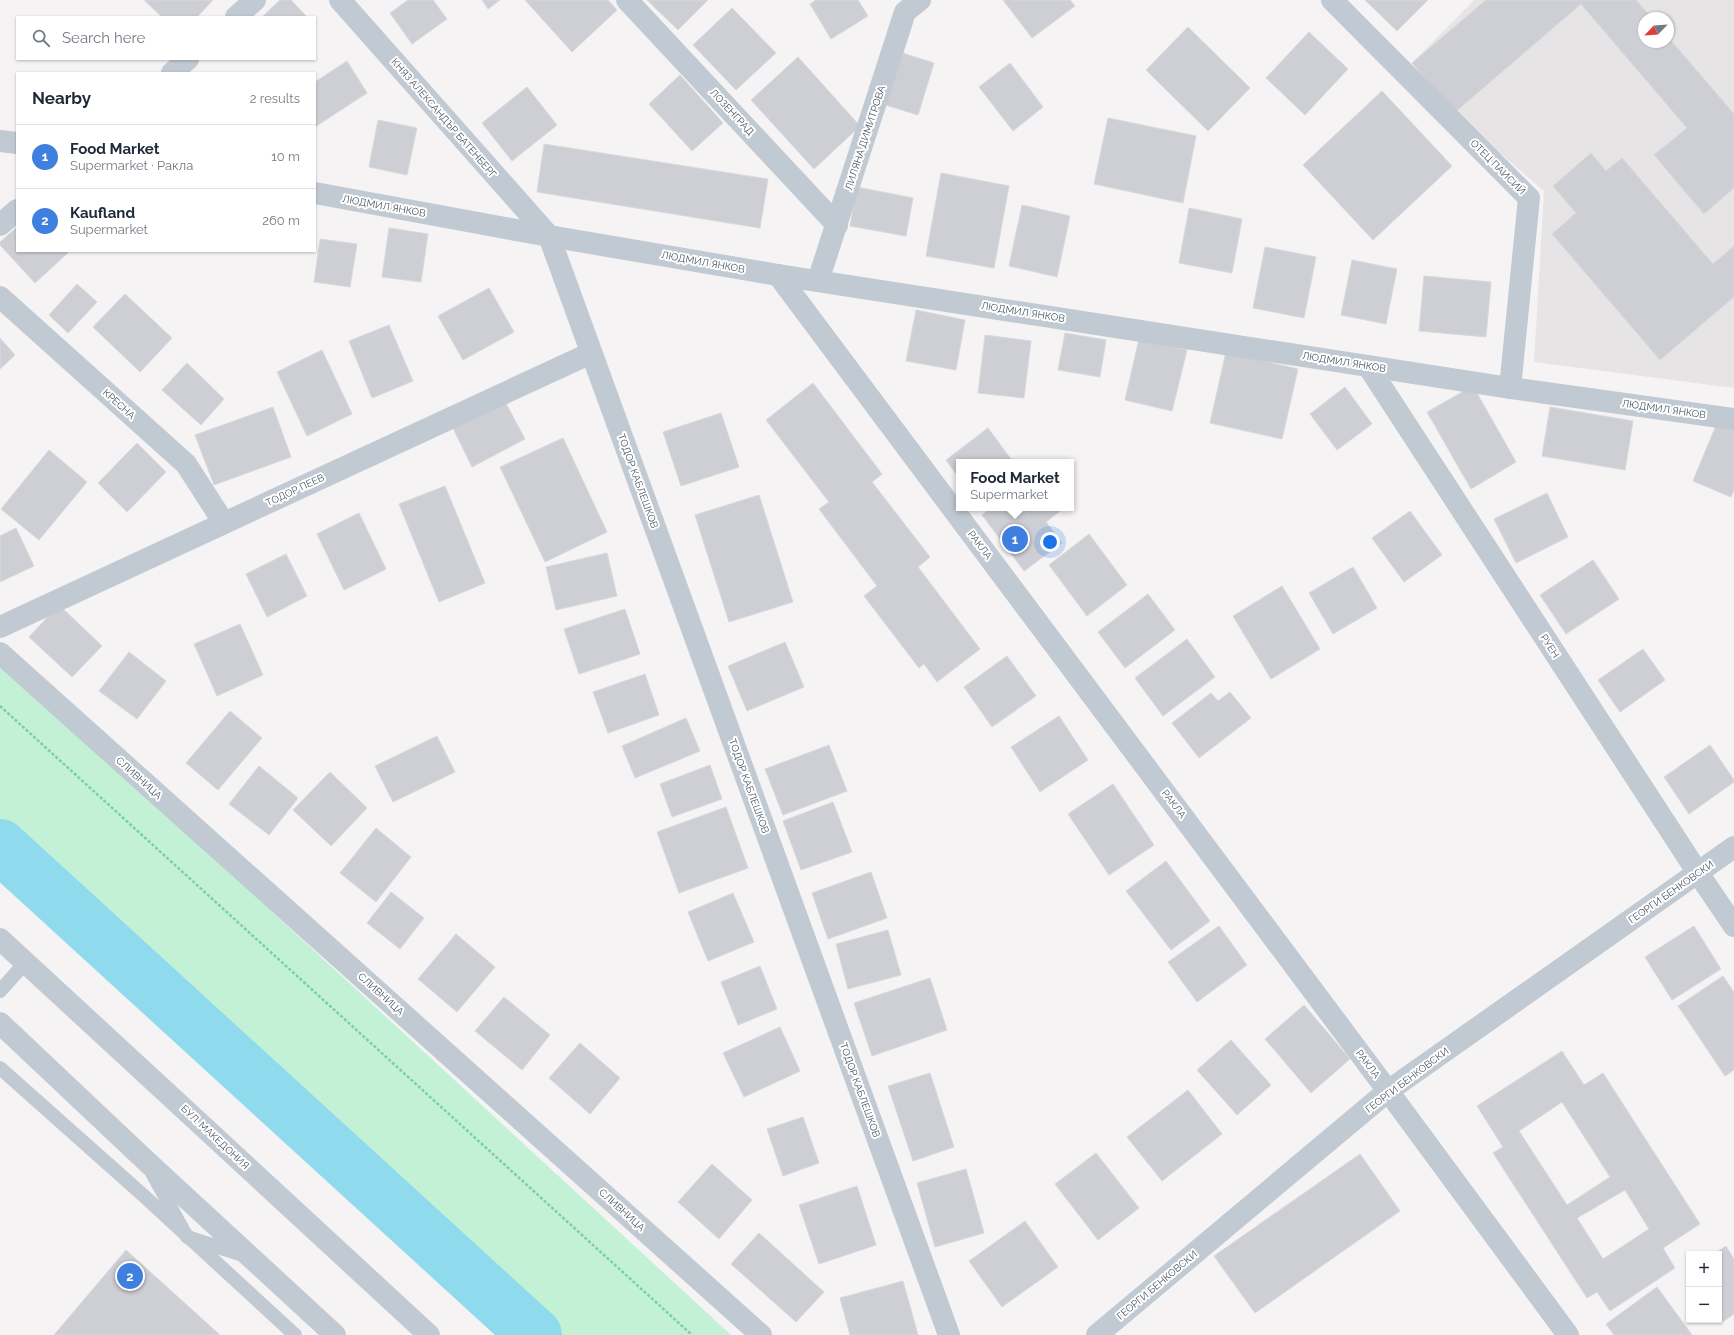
<!DOCTYPE html>
<meta charset="utf-8">
<style>
body{margin:0;font-family:Raleway,sans-serif;background:#f6f6f7;color:#1f2937}
.controls{position:absolute;right:12px;bottom:12px;display:grid;overflow:hidden;border-radius:0px;box-shadow:0 1px 3px #0004}
.controls button{width:36px;height:36px;display:grid;place-items:center;padding:0;border:0;border-bottom:1px solid #e0e1e3;background:#fff;color:#1f2937;font:20px sans-serif}
.compass{position:absolute;left:1638px;top:12px;width:36px;height:36px;border-radius:50%;background:#fff;box-shadow:0 1px 3px #0004;rotate:245deg}
.you{position:absolute;left:1050px;top:542px;width:14px;height:14px;margin:-10px;border:3px solid #fff;border-radius:50%;background:#1a73e8;box-shadow:0 0 0 6px #1a73e833}
.badge{display:grid;place-items:center;width:26px;height:26px;border-radius:50%;background:#1a73e8;color:#fff;font-size:13px;font-weight:700}
.pin{position:absolute;translate:-50% -50%;border:2px solid #fff;box-shadow:0 1px 4px #0006}
.popup{position:absolute;left:956px;top:459px;width:118px;height:52px;box-sizing:border-box;display:grid;place-content:center;border-radius:0px;background:#fff;filter:drop-shadow(0 1px 3px #0005);font-size:13px;white-space:nowrap;color:#747a83}
.popup b{font-size:15px;color:#1f2937}
.popup::after{content:'';position:absolute;left:50%;top:100%;margin-left:-8px;border:8px solid transparent;border-top-color:#fff}
.list{margin:0;padding:0;list-style:none}
h2{display:flex;justify-content:space-between;align-items:center;height:52px;margin:0;padding:0 16px;font-size:17px}
h2 small{font-size:13px;font-weight:400;color:#747a83}
.list li{display:grid;grid-template-columns:26px 1fr auto;gap:12px;align-items:center;box-sizing:border-box;height:64px;padding:0 16px;border-top:1px solid #e0e1e3}
.list b{display:block;font-size:15px;white-space:nowrap}
.list p{margin:0;font-size:13px;white-space:nowrap;color:#747a83}
.list em{font-size:13px;font-style:normal;color:#747a83}
.icon{flex:none;width:22px;height:22px;fill:none;stroke:currentColor;stroke-width:2;stroke-linecap:round;stroke-linejoin:round}
.map{position:relative;flex:none;width:1734px;height:1335px;overflow:hidden}
.search{position:absolute;background:#fff;box-shadow:0 1px 3px #0004;left:16px;top:16px;width:300px;height:44px;display:flex;align-items:center;gap:10px;box-sizing:border-box;padding:0 14px;border-radius:0px;color:#747a83;font-size:15px}
.panel{position:absolute;background:#fff;box-shadow:0 1px 3px #0004;left:16px;top:72px;width:300px;height:180px;border-radius:0px}
.map>svg:first-child{display:block}
.education{fill:#e6e4e5;fill-rule:evenodd}
.green{fill:#c3f1d5}
.lines{fill:none;stroke-linecap:round;stroke-linejoin:round}
.river{stroke:#90daee;stroke-width:54}
.building{fill:#cdcfd5;stroke:#d7d9de;fill-rule:evenodd}
.path{stroke:#7ad0a6;stroke-width:2.5;stroke-dasharray:3 2;stroke-linecap:butt}
.service{stroke:#c1cad2;stroke-width:14}
.minor{stroke:#c1cad2;stroke-width:22}
.tertiary{stroke:#c1cad2;stroke-width:22}
.labels{text-anchor:middle;dominant-baseline:central;stroke-width:4;stroke-linejoin:round;paint-order:stroke}
.street-label{font-size:10px;fill:#4a5661;stroke:#fff}
</style>
<div class="map">
<svg width="1734" height="1335" viewBox="0 0 1734 1335">
<rect width="100%" height="100%" fill="#f5f3f3"/>
<path class="education" d="M 1474,0 L 1734,0 L 1734,388 L 1534,362 L 1544,191 L 1454,113 L 1412,63 ZM 1644,18 L 1668,18 L 1668,42 L 1644,42 Z"/>
<polygon class="green" points="0,661 731,1335 534,1335 0,844"/>
<g class="lines">
<polyline class="river" points="0,846 535,1335"/>
</g>
<g class="building">
<polygon points="144,0 213,0 197,17 162,17"/>
<polygon points="280,0 291,0 307,17 262,17"/>
<polygon points="408,0 433,0 447,19 412,44 390,13"/>
<polygon points="482,0 500,0 488,9"/>
<polygon points="525,0 608,0 617,10 572,52"/>
<polygon points="647,0 708,0 678,30"/>
<polygon points="816,0 858,0 868,16 831,39 810,4"/>
<polygon points="1003,0 1070,0 1075,6 1032,38"/>
<polygon points="1365,0 1428,0 1397,31"/>
<polygon points="1486,0 1636,0 1652,18 1644,18 1644,42 1668,42 1668,37 1734,114 1734,188 1704,214 1654,155 1687,128 1581,4 1454,113 1412,63"/>
<polygon points="732,8 776,53 736,90 693,45"/>
<polygon points="1188,27 1250,88 1208,131 1146,70"/>
<polygon points="1309,32 1348,69 1305,115 1266,78"/>
<polygon points="896,51 934,63 918,115 879,103"/>
<polygon points="798,57 860,126 814,169 751,100"/>
<polygon points="347,61 367,93 315,127 315,82"/>
<polygon points="1010,63 1043,107 1013,131 979,87"/>
<polygon points="680,75 723,123 692,151 649,104"/>
<polygon points="527,87 557,125 512,161 482,123"/>
<polygon points="1382,91 1452,166 1373,240 1303,165"/>
<polygon points="1108,118 1196,136 1183,203 1094,184"/>
<polygon points="378,120 417,128 407,175 369,167"/>
<polygon points="544,144 768,179 760,228 537,192"/>
<polygon points="1591,153 1606,171 1622,158 1713,264 1734,246 1734,297 1660,360 1552,234 1576,213 1553,186"/>
<polygon points="941,173 1009,186 994,268 926,256"/>
<polygon points="857,187 913,198 906,236 850,226"/>
<polygon points="1022,205 1070,216 1057,277 1009,266"/>
<polygon points="1189,208 1242,219 1232,273 1179,263"/>
<polygon points="17,227 17,251 70,251 35,283 0,245 0,242"/>
<polygon points="389,228 428,234 421,282 382,277"/>
<polygon points="320,239 357,244 350,287 314,282"/>
<polygon points="1265,247 1316,257 1304,318 1253,308"/>
<polygon points="1352,260 1397,269 1386,324 1341,315"/>
<polygon points="1424,276 1491,282 1486,337 1419,331"/>
<polygon points="77,284 97,302 68,333 49,315"/>
<polygon points="489,288 514,332 463,360 438,316"/>
<polygon points="125,294 172,338 140,372 93,327"/>
<polygon points="916,310 965,320 956,370 906,361"/>
<polygon points="389,325 413,381 372,398 349,341"/>
<polygon points="1065,333 1106,340 1100,377 1058,370"/>
<polygon points="985,335 1031,341 1024,398 978,393"/>
<polygon points="0,338 15,355 0,369"/>
<polygon points="1139,339 1187,350 1172,411 1125,400"/>
<polygon points="322,350 352,414 307,436 277,372"/>
<polygon points="1226,352 1298,369 1282,439 1210,423"/>
<polygon points="187,363 224,399 201,425 162,390"/>
<polygon points="813,383 882,474 872,482 930,557 918,567 980,649 937,682 924,664 919,668 864,596 877,586 819,509 829,502 766,420"/>
<polygon points="1473,386 1516,462 1471,489 1427,412"/>
<polygon points="1345,387 1372,424 1337,450 1310,414"/>
<polygon points="503,398 525,439 472,467 451,424"/>
<polygon points="273,407 291,457 214,485 195,435"/>
<polygon points="1550,407 1633,421 1625,470 1542,456"/>
<polygon points="721,413 739,467 681,486 663,432"/>
<polygon points="1717,423 1734,430 1734,490 1731,497 1693,481"/>
<polygon points="988,428 1013,462 959,462 959,478 946,460"/>
<polygon points="563,438 607,532 545,562 500,467"/>
<polygon points="137,443 166,472 127,512 98,483"/>
<polygon points="49,450 87,482 39,540 1,509"/>
<polygon points="445,486 485,583 439,602 399,504"/>
<polygon points="1547,493 1568,537 1516,563 1494,519"/>
<polygon points="759,495 793,602 729,622 695,515"/>
<polygon points="991,508 1064,508 1046,522 1062,543 1024,571 982,515"/>
<polygon points="1410,511 1442,555 1404,582 1372,538"/>
<polygon points="359,513 386,569 344,590 317,534"/>
<polygon points="16,528 34,566 0,582 0,536"/>
<polygon points="1089,534 1127,585 1087,616 1049,565"/>
<polygon points="607,553 617,596 556,610 546,567"/>
<polygon points="286,554 307,596 267,617 246,574"/>
<polygon points="1593,560 1619,599 1566,634 1540,595"/>
<polygon points="1353,567 1377,608 1333,634 1309,593"/>
<polygon points="1282,586 1320,649 1271,679 1233,616"/>
<polygon points="1148,594 1175,630 1125,668 1098,632"/>
<polygon points="59,605 102,646 72,677 29,637"/>
<polygon points="625,609 640,654 579,674 564,629"/>
<polygon points="240,624 263,675 217,696 194,644"/>
<polygon points="1187,639 1215,677 1163,716 1135,678"/>
<polygon points="785,642 804,687 747,711 728,666"/>
<polygon points="1643,649 1665,680 1620,712 1598,680"/>
<polygon points="129,652 166,681 137,719 99,691"/>
<polygon points="1007,656 1036,696 992,727 964,687"/>
<polygon points="645,674 659,715 608,733 593,692"/>
<polygon points="1230,692 1251,718 1199,758 1172,723 1211,693 1218,701"/>
<polygon points="230,711 262,738 218,790 186,763"/>
<polygon points="1059,716 1088,760 1040,792 1011,747"/>
<polygon points="686,718 700,751 635,778 622,746"/>
<polygon points="437,736 455,772 393,802 375,766"/>
<polygon points="829,745 847,791 783,815 765,769"/>
<polygon points="1710,745 1734,780 1734,782 1689,814 1664,777"/>
<polygon points="710,765 722,799 672,817 660,784"/>
<polygon points="259,766 298,798 269,835 229,804"/>
<polygon points="330,772 367,808 331,846 293,810"/>
<polygon points="1113,784 1154,845 1109,875 1068,814"/>
<polygon points="833,802 852,852 801,870 783,821"/>
<polygon points="726,807 748,868 679,893 657,832"/>
<polygon points="376,828 411,857 376,902 340,873"/>
<polygon points="1166,861 1210,921 1171,950 1126,891"/>
<polygon points="871,872 887,918 828,939 812,893"/>
<polygon points="391,892 424,918 400,949 367,923"/>
<polygon points="733,893 754,942 708,961 688,912"/>
<polygon points="1219,926 1247,965 1197,1002 1168,962"/>
<polygon points="1694,926 1721,969 1672,1000 1645,957"/>
<polygon points="888,930 901,975 848,989 836,944"/>
<polygon points="456,934 495,967 457,1012 418,979"/>
<polygon points="760,966 777,1009 738,1025 721,982"/>
<polygon points="1723,976 1734,992 1734,1070 1725,1076 1678,1006"/>
<polygon points="930,978 947,1030 872,1056 854,1003"/>
<polygon points="504,997 550,1035 522,1070 475,1031"/>
<polygon points="1304,1005 1350,1059 1311,1093 1265,1039"/>
<polygon points="780,1027 800,1071 744,1097 723,1053"/>
<polygon points="1231,1040 1271,1085 1237,1115 1197,1070"/>
<polygon points="580,1043 620,1078 590,1114 549,1078"/>
<path d="M 1562,1051 L 1584,1085 L 1603,1073 L 1700,1224 L 1663,1248 L 1675,1268 L 1610,1311 L 1597,1292 L 1587,1298 L 1493,1153 L 1503,1147 L 1477,1106 ZM 1562,1102 L 1610,1177 L 1567,1205 L 1519,1131 ZM 1625,1190 L 1649,1229 L 1603,1259 L 1577,1218 Z"/>
<polygon points="930,1073 954,1147 913,1161 888,1086"/>
<polygon points="1188,1090 1222,1134 1162,1181 1127,1137"/>
<polygon points="803,1117 819,1163 783,1176 767,1129"/>
<polygon points="1096,1153 1139,1208 1098,1240 1055,1184"/>
<polygon points="1360,1154 1400,1211 1255,1313 1214,1256"/>
<polygon points="712,1164 752,1200 719,1239 678,1202"/>
<polygon points="966,1169 984,1233 935,1247 917,1183"/>
<polygon points="857,1186 876,1245 819,1264 799,1205"/>
<polygon points="1025,1221 1058,1267 1002,1307 969,1261"/>
<polygon points="759,1233 824,1292 796,1322 731,1264"/>
<polygon points="1726,1246 1734,1259 1734,1314 1721,1323 1719,1319 1719,1254 1714,1254"/>
<polygon points="126,1250 220,1335 54,1335"/>
<polygon points="903,1281 918,1335 850,1335 840,1298"/>
<polygon points="1657,1287 1692,1335 1614,1335 1606,1324"/>
</g>
<g class="lines">
<polyline class="path" points="0,706 692,1335"/>
<g class="service">
<polyline points="0,991 25,963"/>
<polyline points="0,1068 144,1196 295,1335"/>
<polyline points="152,1173 187,1237 243,1255"/>
</g>
<g class="minor">
<polyline points="340,0 549,236 949,1335"/>
<polyline points="627,0 837,225"/>
<polyline points="1332,0 1529,198 1510,388"/>
<polyline points="236,17 255,0"/>
<polyline points="172,73 188,59"/>
<polyline points="0,141 17,143"/>
<polyline points="315,193 549,236 778,275 1510,388 1734,419"/>
<polyline points="0,225 17,210"/>
<polyline points="778,275 1388,1091 1568,1335"/>
<polyline points="818,281 905,12 920,0"/>
<polyline points="0,297 186,464 224,523"/>
<polyline points="1368,366 1698,873 1734,926"/>
<polyline points="0,627 591,353"/>
<polyline points="0,653 761,1335"/>
<polyline points="1097,1335 1388,1091 1734,847"/>
</g>
<g class="tertiary">
<polyline points="0,939 429,1335"/>
<polyline points="0,1023 144,1159 335,1335"/>
</g>
</g>
<g class="labels">
<g class="street-label">
<text transform="translate(732 112) rotate(47)">ЛОЗЕНГРАД</text>
<text transform="translate(444 118) rotate(49)">КНЯЗ АЛЕКСАНДЪР БАТЕНБЕРГ</text>
<text transform="translate(865 138) rotate(-72)">ЛИЛЯНА ДИМИТРОВА</text>
<text transform="translate(1498 167) rotate(45)">ОТЕЦ ПАИСИЙ</text>
<text transform="translate(384 206) rotate(10)">ЛЮДМИЛ ЯНКОВ</text>
<text transform="translate(703 262) rotate(10)">ЛЮДМИЛ ЯНКОВ</text>
<text transform="translate(1023 312) rotate(9)">ЛЮДМИЛ ЯНКОВ</text>
<text transform="translate(1344 362) rotate(9)">ЛЮДМИЛ ЯНКОВ</text>
<text transform="translate(119 404) rotate(42)">КРЕСНА</text>
<text transform="translate(1664 409) rotate(8)">ЛЮДМИЛ ЯНКОВ</text>
<text transform="translate(638 481) rotate(70)">ТОДОР КАБЛЕШКОВ</text>
<text transform="translate(295 490) rotate(-25)">ТОДОР ПЕЕВ</text>
<text transform="translate(980 545) rotate(53)">РАКЛА</text>
<text transform="translate(1550 646) rotate(57)">РУЕН</text>
<text transform="translate(139 778) rotate(42)">СЛИВНИЦА</text>
<text transform="translate(749 786) rotate(70)">ТОДОР КАБЛЕШКОВ</text>
<text transform="translate(1174 804) rotate(53)">РАКЛА</text>
<text transform="translate(1671 892) rotate(-35)">ГЕОРГИ БЕНКОВСКИ</text>
<text transform="translate(381 994) rotate(42)">СЛИВНИЦА</text>
<text transform="translate(1368 1064) rotate(53)">РАКЛА</text>
<text transform="translate(1407 1080) rotate(-37)">ГЕОРГИ БЕНКОВСКИ</text>
<text transform="translate(860 1090) rotate(70)">ТОДОР КАБЛЕШКОВ</text>
<text transform="translate(215 1137) rotate(43)">БУЛ. МАКЕДОНИЯ</text>
<text transform="translate(622 1210) rotate(42)">СЛИВНИЦА</text>
<text transform="translate(1157 1285) rotate(-40)">ГЕОРГИ БЕНКОВСКИ</text>
</g>
</g>
</svg>
<div class="controls">
<button>+</button>
<button>−</button>
</div>
<svg class="compass" viewBox="-18 -18 36 36"><path d="M0-13l5 13h-10z" fill="#e53935"/><path d="M0 13l5-13h-10z" fill="#747a83"/></svg>
<div class="you"></div>
<div class="pin badge" style="left:1015px;top:539px;background:#3f7fe0">1</div>
<div class="popup"><b>Food Market</b>Supermarket</div>
<div class="pin badge" style="left:130px;top:1276px;background:#3f7fe0">2</div>
<div class="search"><svg class="icon" aria-label="search" viewBox="0 0 24 24"><circle cx="10" cy="10" r="6"/><path d="M15 15l6 6"/></svg>Search here</div>
<section class="panel">
<h2>Nearby<small>2 results</small></h2>
<ul class="list">
<li><span class="badge" style="background:#3f7fe0">1</span><div><b>Food Market</b><p>Supermarket · Ракла</p></div><em>10 m</em></li>
<li><span class="badge" style="background:#3f7fe0">2</span><div><b>Kaufland</b><p>Supermarket</p></div><em>260 m</em></li>
</ul>
</section>
</div>
